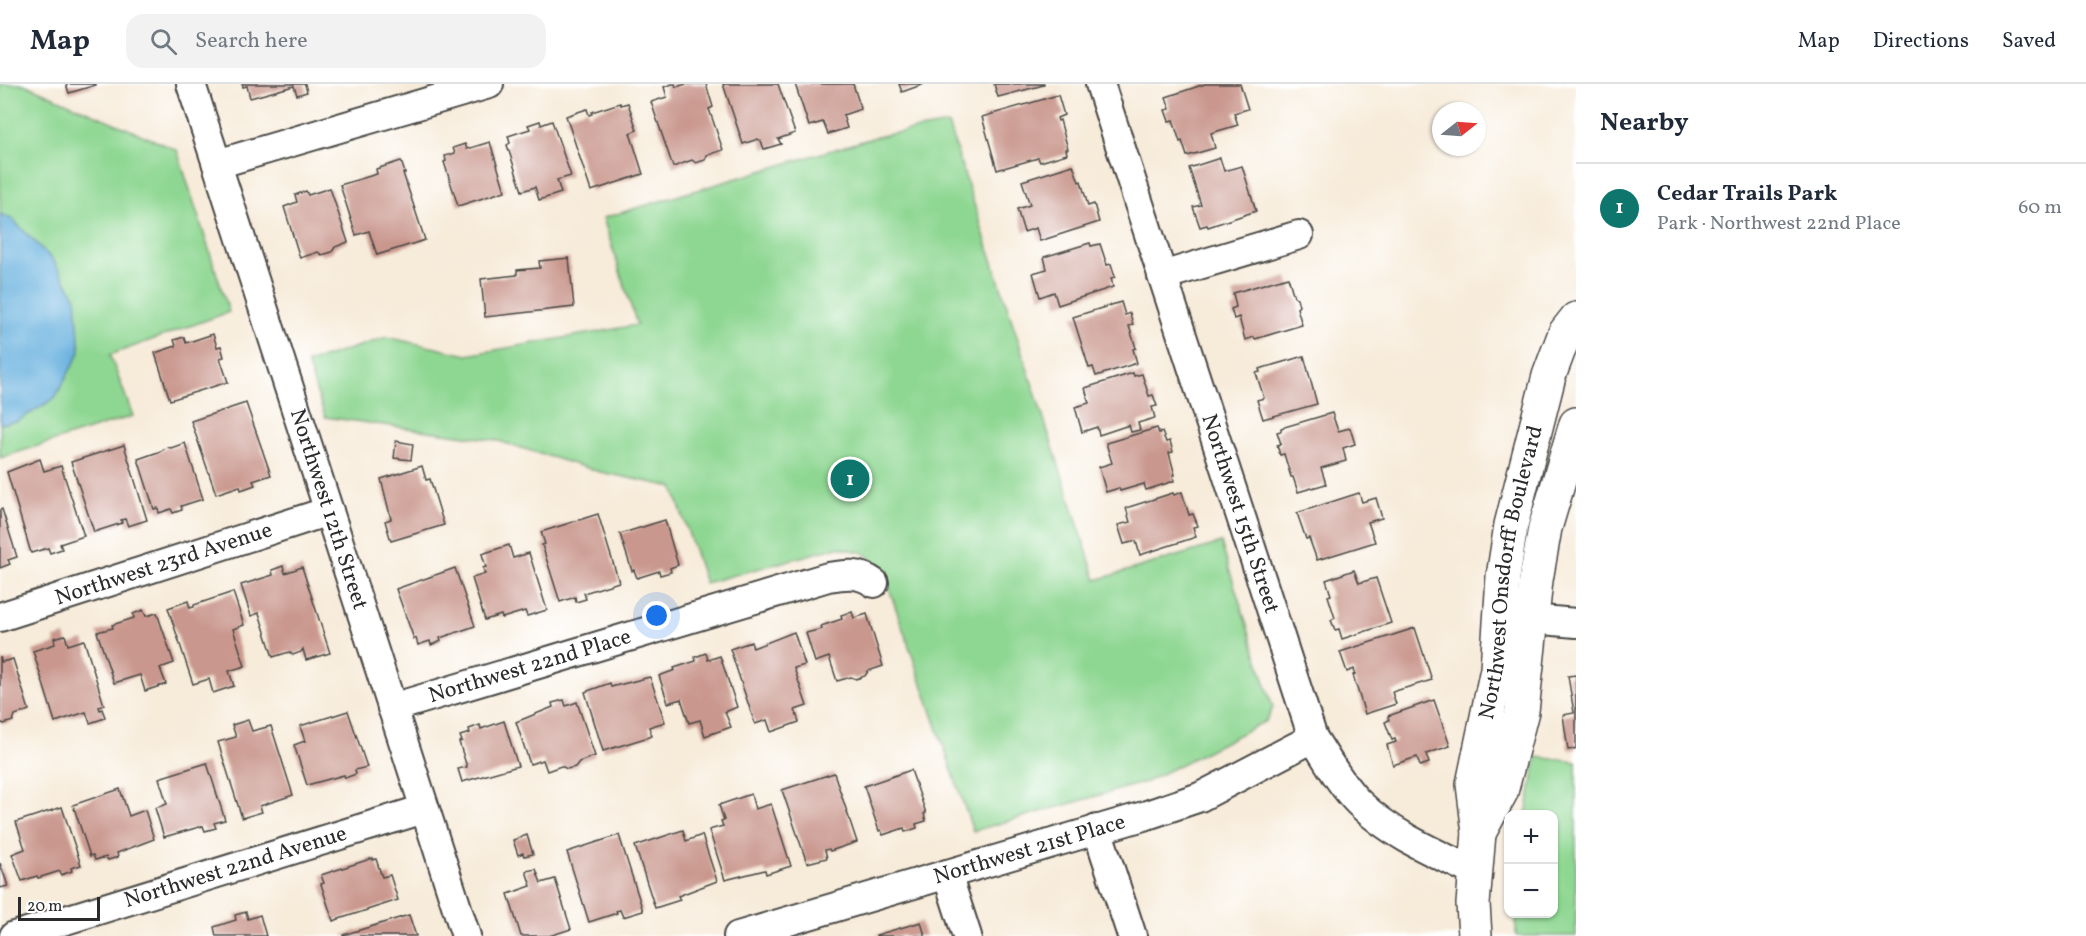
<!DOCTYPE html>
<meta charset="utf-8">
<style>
body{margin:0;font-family:Vollkorn,serif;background:#f2f2f3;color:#1f2937}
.controls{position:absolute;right:18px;bottom:18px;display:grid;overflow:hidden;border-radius:12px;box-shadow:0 2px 4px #0004}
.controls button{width:54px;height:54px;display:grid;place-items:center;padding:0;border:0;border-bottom:2px solid #e0e1e3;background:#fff;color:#1f2937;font:30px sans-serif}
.compass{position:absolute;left:1432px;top:18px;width:54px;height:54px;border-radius:50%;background:#fff;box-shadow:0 2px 4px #0004;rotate:73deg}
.scale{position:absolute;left:18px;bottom:15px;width:82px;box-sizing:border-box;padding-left:6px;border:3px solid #2b2b2b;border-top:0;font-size:16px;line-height:21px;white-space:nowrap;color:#2b2b2b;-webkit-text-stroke:4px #fff;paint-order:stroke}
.you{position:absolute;left:657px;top:532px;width:21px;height:21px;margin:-15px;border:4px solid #fff;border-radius:50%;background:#1a73e8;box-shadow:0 0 0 9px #1a73e833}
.badge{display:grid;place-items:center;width:39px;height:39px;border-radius:50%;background:#0f766e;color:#fff;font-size:20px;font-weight:700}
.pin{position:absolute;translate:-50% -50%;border:3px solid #fff;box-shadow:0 2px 6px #0006}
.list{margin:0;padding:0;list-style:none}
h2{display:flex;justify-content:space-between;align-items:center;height:78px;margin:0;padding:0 24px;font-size:26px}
h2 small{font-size:20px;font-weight:400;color:#747a83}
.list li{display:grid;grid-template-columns:39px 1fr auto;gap:18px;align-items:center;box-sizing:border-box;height:90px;padding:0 24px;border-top:2px solid #e0e1e3}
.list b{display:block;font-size:22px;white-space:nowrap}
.list p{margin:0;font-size:20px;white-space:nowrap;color:#747a83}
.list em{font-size:20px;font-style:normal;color:#747a83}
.icon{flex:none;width:33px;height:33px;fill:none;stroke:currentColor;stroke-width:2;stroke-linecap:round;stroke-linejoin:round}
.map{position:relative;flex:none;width:1576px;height:852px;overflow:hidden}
header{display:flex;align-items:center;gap:36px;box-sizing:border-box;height:84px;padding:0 30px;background:#fff;border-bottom:2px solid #e0e1e3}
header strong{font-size:28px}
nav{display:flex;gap:33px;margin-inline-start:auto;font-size:21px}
.search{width:420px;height:54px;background:#f2f2f3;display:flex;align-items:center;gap:15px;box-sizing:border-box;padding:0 21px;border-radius:18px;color:#747a83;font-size:22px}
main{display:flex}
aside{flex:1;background:#fff}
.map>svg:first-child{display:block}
.green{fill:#8ed792;stroke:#5c815e;stroke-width:1.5}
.water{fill:#66b0de;stroke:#486e84;stroke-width:1.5}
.building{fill:#c9978d}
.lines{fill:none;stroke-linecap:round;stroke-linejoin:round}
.minor-casing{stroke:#4a4845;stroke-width:32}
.tertiary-casing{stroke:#4a4845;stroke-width:36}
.minor{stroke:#fff;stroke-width:28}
.tertiary{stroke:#fff;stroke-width:33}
.labels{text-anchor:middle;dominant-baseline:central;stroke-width:5;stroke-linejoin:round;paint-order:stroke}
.street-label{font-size:22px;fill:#2b2b2b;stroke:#fff}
</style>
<header>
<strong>Map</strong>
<div class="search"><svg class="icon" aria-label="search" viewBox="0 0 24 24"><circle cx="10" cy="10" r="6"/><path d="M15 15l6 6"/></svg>Search here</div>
<nav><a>Map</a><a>Directions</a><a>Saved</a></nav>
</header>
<main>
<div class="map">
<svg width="1576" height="852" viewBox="0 0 1576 852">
<rect width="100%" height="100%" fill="#fff"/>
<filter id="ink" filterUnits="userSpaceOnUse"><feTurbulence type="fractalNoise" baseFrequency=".0167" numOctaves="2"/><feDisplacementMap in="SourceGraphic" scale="12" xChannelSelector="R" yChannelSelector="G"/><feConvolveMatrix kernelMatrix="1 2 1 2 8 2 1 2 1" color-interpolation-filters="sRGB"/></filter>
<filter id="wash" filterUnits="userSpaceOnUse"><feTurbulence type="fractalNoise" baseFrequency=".008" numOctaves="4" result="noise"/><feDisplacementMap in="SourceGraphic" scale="24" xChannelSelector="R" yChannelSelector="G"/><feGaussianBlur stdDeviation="1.35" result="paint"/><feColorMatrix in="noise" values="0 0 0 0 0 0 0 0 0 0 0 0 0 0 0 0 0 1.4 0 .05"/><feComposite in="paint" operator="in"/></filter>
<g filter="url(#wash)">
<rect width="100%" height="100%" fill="#f7ebd9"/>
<g class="green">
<polygon points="0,0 24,0 177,66 229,228 110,271 133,332 0,374"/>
<polygon points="948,40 1096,496 1221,459 1273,624 1266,637 1146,698 973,747 884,490 864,469 838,463 705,499 673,403 600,388 495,356 325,333 307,279 387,253 467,271 637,241 603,134 879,52"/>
<polygon points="1537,673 1576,678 1576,852 1516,852 1516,830 1554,830 1554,730 1526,730"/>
</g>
<polygon class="water" points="0,130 12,135 53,176 76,214 80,268 55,314 18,337 0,340"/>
<g id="blocks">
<g class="building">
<polygon points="66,0 96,0 96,1 69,9"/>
<polygon points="242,0 305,0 307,8 297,11 294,2 250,14 247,2 243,3"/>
<polygon points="672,0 675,0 676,3 686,0 706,0 713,23 709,25 723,66 707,71 705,76 696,79 692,76 673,83 651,18 667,13 664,3"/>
<polygon points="723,0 778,0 795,49 778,55 781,60 764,65 761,57 758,55 743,60"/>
<polygon points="795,0 853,0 861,25 843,31 847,44 828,50 823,38 809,42"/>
<polygon points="899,0 924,0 902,8"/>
<polygon points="994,0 1044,0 1044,1 998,13"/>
<polygon points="1205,0 1240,0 1248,25 1234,29 1238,41 1211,49 1215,64 1187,72 1182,57 1180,58 1173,36 1169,37 1165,26 1170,25 1166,13"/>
<polygon points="1058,11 1064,31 1057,34 1058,37 1060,36 1068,65 1066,65 1067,70 1040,78 1038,74 997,86 982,33"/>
<polygon points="620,19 621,21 628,19 637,46 630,49 643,90 591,107 566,32 587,25 589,31 592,30 592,28"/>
<polygon points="540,37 541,41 552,37 571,92 557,96 561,109 539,116 535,103 522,107 507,61 510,59 508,52 530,45 528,41"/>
<polygon points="490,58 505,107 458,122 444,78 446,77 445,72 455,69 453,64 465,60 467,65"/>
<polygon points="1220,74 1224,87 1242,82 1256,127 1208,143 1207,141 1200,143 1193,123 1201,121 1189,84"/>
<polygon points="401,77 405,89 403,89 425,156 377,171 369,147 356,151 340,101 377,90 376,85"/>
<polygon points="1073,81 1079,98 1081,97 1088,122 1094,120 1099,138 1040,157 1036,144 1024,148 1017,125 1030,121 1022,97"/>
<polygon points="330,104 348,158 335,163 332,168 322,171 318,168 300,174 284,123 297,118 295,111 306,107 308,111"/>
<polygon points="1090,159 1091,162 1100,160 1107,181 1111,180 1115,193 1111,194 1113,203 1058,221 1054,208 1040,213 1033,189 1047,185 1044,173"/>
<polygon points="569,174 574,223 485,233 481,195 517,191 517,186 540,184 539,177"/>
<polygon points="1288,193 1294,213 1297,214 1299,222 1297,224 1302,241 1255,255 1254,253 1245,256 1239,233 1234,235 1231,225 1236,223 1233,209"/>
<polygon points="1121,218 1125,231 1130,229 1133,241 1129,242 1136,264 1133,265 1137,279 1096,292 1093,283 1089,284 1073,233"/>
<polygon points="213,250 217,263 221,262 224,273 220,274 228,298 170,316 155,269 176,262 174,256 184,253 186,259"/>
<polygon points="1304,272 1317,320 1263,335 1257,316 1264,314 1256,289 1260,288 1259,285"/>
<polygon points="1133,289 1134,292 1142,290 1149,312 1153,311 1157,322 1152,323 1155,334 1138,339 1140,346 1131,348 1129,341 1099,351 1097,343 1082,348 1075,323 1089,319 1085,304"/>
<polygon points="246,319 271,391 253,397 255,401 241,406 240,402 216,410 191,337"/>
<polygon points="1332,329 1338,347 1350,344 1355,360 1343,364 1346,377 1321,384 1326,400 1298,408 1293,393 1291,393 1284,370 1280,371 1277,361 1281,360 1277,348 1281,347 1281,344"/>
<polygon points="1157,344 1159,349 1162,348 1166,358 1170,357 1173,368 1169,369 1175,391 1173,391 1174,397 1146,406 1144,400 1120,407 1119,404 1106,408 1099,383 1112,379 1106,359"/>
<polygon points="396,357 413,360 411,376 394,374"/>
<polygon points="185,359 203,415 181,422 182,426 173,429 171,425 159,429 158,424 154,425 138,375 161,367 167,363 171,364"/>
<polygon points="124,361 147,436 128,442 125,435 121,436 122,439 94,448 71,378"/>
<polygon points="40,375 44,387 61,382 84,452 60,460 62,465 50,469 48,464 31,469 7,388"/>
<polygon points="422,382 426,396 430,395 444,441 391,457 385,437 391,435 381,395"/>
<polygon points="1182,408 1189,431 1193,430 1198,442 1193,443 1196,453 1140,471 1136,457 1124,460 1118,441 1130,438 1126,424 1173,409 1174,411"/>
<polygon points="1359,409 1362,418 1376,414 1382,434 1368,438 1375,458 1317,476 1309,454 1306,455 1297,429"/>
<polygon points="2,425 17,473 8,476 10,480 0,484 0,426"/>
<polygon points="598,430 619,498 584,509 586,515 576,518 575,513 560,518 542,461 545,460 541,448"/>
<polygon points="665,436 678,481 670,484 671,488 660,491 659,487 637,494 634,486 632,487 620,450"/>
<polygon points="509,461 513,474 529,469 547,526 527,532 525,527 502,534 501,531 485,536 472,494 485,490 483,484 486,483 482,470"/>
<polygon points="283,482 285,489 302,483 330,569 306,576 303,565 301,568 293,571 289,568 273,573 259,529 251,532 241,501 273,491 272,486"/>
<polygon points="455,484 475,542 440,554 441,557 431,561 430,557 418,561 416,554 414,555 396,505"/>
<polygon points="1354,486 1359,499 1376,494 1391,539 1342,555 1339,545 1335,546 1331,536 1335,534 1328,512 1331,511 1326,496"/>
<polygon points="233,508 244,541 233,545 245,582 229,587 234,602 213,609 209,595 193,600 168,524 188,517 190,524 194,523 194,521"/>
<polygon points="143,526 146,532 157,529 174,579 160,584 166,600 145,607 140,591 114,599 97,548 113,544 112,541 134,534 133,530"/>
<polygon points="852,528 854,534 867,530 883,582 868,587 865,592 856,595 851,593 837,597 829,573 815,578 806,549 822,545 821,542 842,535 841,531"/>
<polygon points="1415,544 1432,596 1392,608 1396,620 1365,630 1353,591 1355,590 1354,585 1347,588 1340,568"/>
<polygon points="794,548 805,581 794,584 807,622 795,626 799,638 771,648 767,636 755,640 730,565 751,558 753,564"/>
<polygon points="65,551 68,561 84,556 104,621 99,623 100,626 102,625 105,633 102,635 90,639 86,628 55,638 33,567 55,560 54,554"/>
<polygon points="706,569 708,576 720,572 737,623 725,628 731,643 705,652 700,636 689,639 681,615 668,619 659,592 675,586 674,584 696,577 695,573"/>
<polygon points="0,573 2,578 13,575 29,626 15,631 13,637 4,640 0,638"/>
<polygon points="1576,591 1576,665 1568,666 1563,631 1574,629 1568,592"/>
<polygon points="650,593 665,638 649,643 652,652 603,667 585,608 610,599 611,603"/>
<polygon points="564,616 566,622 577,618 595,672 579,678 575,683 567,685 561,682 547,687 543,676 530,680 516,638 553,623 552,619"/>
<polygon points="1434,616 1450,662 1426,670 1429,679 1420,682 1417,673 1393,681 1387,661 1396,658 1395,655 1392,656 1385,638 1389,636 1388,632"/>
<polygon points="348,627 367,683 355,686 356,690 345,694 344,691 307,701 294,661 305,657 300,642"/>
<polygon points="248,636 252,647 271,642 293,711 260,722 262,728 242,734 218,658 236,653 232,641"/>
<polygon points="504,637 518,682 462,698 458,685 467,683 459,658 462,657 460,652 470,649 469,645 480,641 481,645"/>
<polygon points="207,679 225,736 214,739 216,744 205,747 203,742 164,753 155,724 167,720 159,694"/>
<polygon points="911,686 926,729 924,730 926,737 916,740 917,744 905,748 904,744 883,751 881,746 879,747 864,702"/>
<polygon points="834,689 857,758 830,767 829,765 825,766 827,774 807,779 782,706"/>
<polygon points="120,705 129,732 145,726 154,755 117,769 118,773 108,776 106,773 95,776 93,771 90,772 73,721"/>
<polygon points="751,710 755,725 771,720 791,782 766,790 765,786 725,796 709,746 723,742 721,737 724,736 719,721"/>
<polygon points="62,723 81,781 71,784 72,787 61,791 60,787 38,794 37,792 22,797 12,770 25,765 16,738"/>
<polygon points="683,746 686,757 702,751 717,797 678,812 680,816 655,824 635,762"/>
<polygon points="527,751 533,770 524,772 523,769 518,771 513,756"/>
<polygon points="619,751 643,827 623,833 620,826 616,827 617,829 589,838 567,768"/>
<polygon points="373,774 373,776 376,775 382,793 390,791 398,816 333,837 321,800 324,799 321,791"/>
<polygon points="0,779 8,802 0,804"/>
<polygon points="536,785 541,799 555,795 571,845 549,852 521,852 508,810 531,802 526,787"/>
<polygon points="246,828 248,835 260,831 266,852 216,852 214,843 236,836 235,831"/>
<polygon points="409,831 416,852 343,852 343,851"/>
<polygon points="921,838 925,852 876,852 876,851"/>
</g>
</g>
</g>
<g filter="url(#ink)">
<use href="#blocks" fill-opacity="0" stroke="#4a4845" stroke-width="1.5"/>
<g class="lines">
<defs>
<g id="minor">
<path id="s1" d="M 191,0 L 466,852"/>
<path id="s2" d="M 1100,0 L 1313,654 C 1327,675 1340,700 1359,719 C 1392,751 1433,768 1475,788"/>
<polyline points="217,80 489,0"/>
<polyline points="1162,192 1299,151"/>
<path id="s3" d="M 0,533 L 329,427"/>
<polyline points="1509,533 1576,539"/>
<path id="s4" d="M 392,624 L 828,493 C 846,490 859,488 874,499"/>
<polyline points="1097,745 1132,852"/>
<polyline points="947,790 967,852"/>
<path id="s5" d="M 14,852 L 424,725"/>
<path id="s6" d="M 738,852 L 1147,731 L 1200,713 L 1313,654"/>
</g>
<g id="tertiary">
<polyline points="1479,749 1501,708 1522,627 1536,496 1545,444 1576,340"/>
<path id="s7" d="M 1475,852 L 1473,820 L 1479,749 L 1473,700 L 1497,585 L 1503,493 L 1511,441 L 1549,292 L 1565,249 L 1576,235"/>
</g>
</defs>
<use href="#minor" class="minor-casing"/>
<use href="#tertiary" class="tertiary-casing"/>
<use href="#minor" class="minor"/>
<use href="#tertiary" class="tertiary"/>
</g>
</g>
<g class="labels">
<g class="street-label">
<text stroke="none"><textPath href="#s1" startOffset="447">Northwest 12th Street</textPath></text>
<text stroke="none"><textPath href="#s2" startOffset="452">Northwest 15th Street</textPath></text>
<text stroke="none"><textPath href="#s3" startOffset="172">Northwest 23rd Avenue</textPath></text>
<text stroke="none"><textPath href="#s7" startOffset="368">Northwest Onsdorff Boulevard</textPath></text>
<text stroke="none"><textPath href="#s4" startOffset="144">Northwest 22nd Place</textPath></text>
<text stroke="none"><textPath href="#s6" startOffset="304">Northwest 21st Place</textPath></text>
<text stroke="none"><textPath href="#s5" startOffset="232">Northwest 22nd Avenue</textPath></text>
</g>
</g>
</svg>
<div class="controls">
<button>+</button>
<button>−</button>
</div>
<svg class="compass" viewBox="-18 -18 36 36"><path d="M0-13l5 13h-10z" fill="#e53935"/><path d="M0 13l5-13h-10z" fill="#747a83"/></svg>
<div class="scale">20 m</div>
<div class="you"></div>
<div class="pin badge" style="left:850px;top:395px">1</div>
</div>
<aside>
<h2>Nearby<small></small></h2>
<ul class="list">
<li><span class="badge">1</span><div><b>Cedar Trails Park</b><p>Park · Northwest 22nd Place</p></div><em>60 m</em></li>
</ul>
</aside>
</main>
